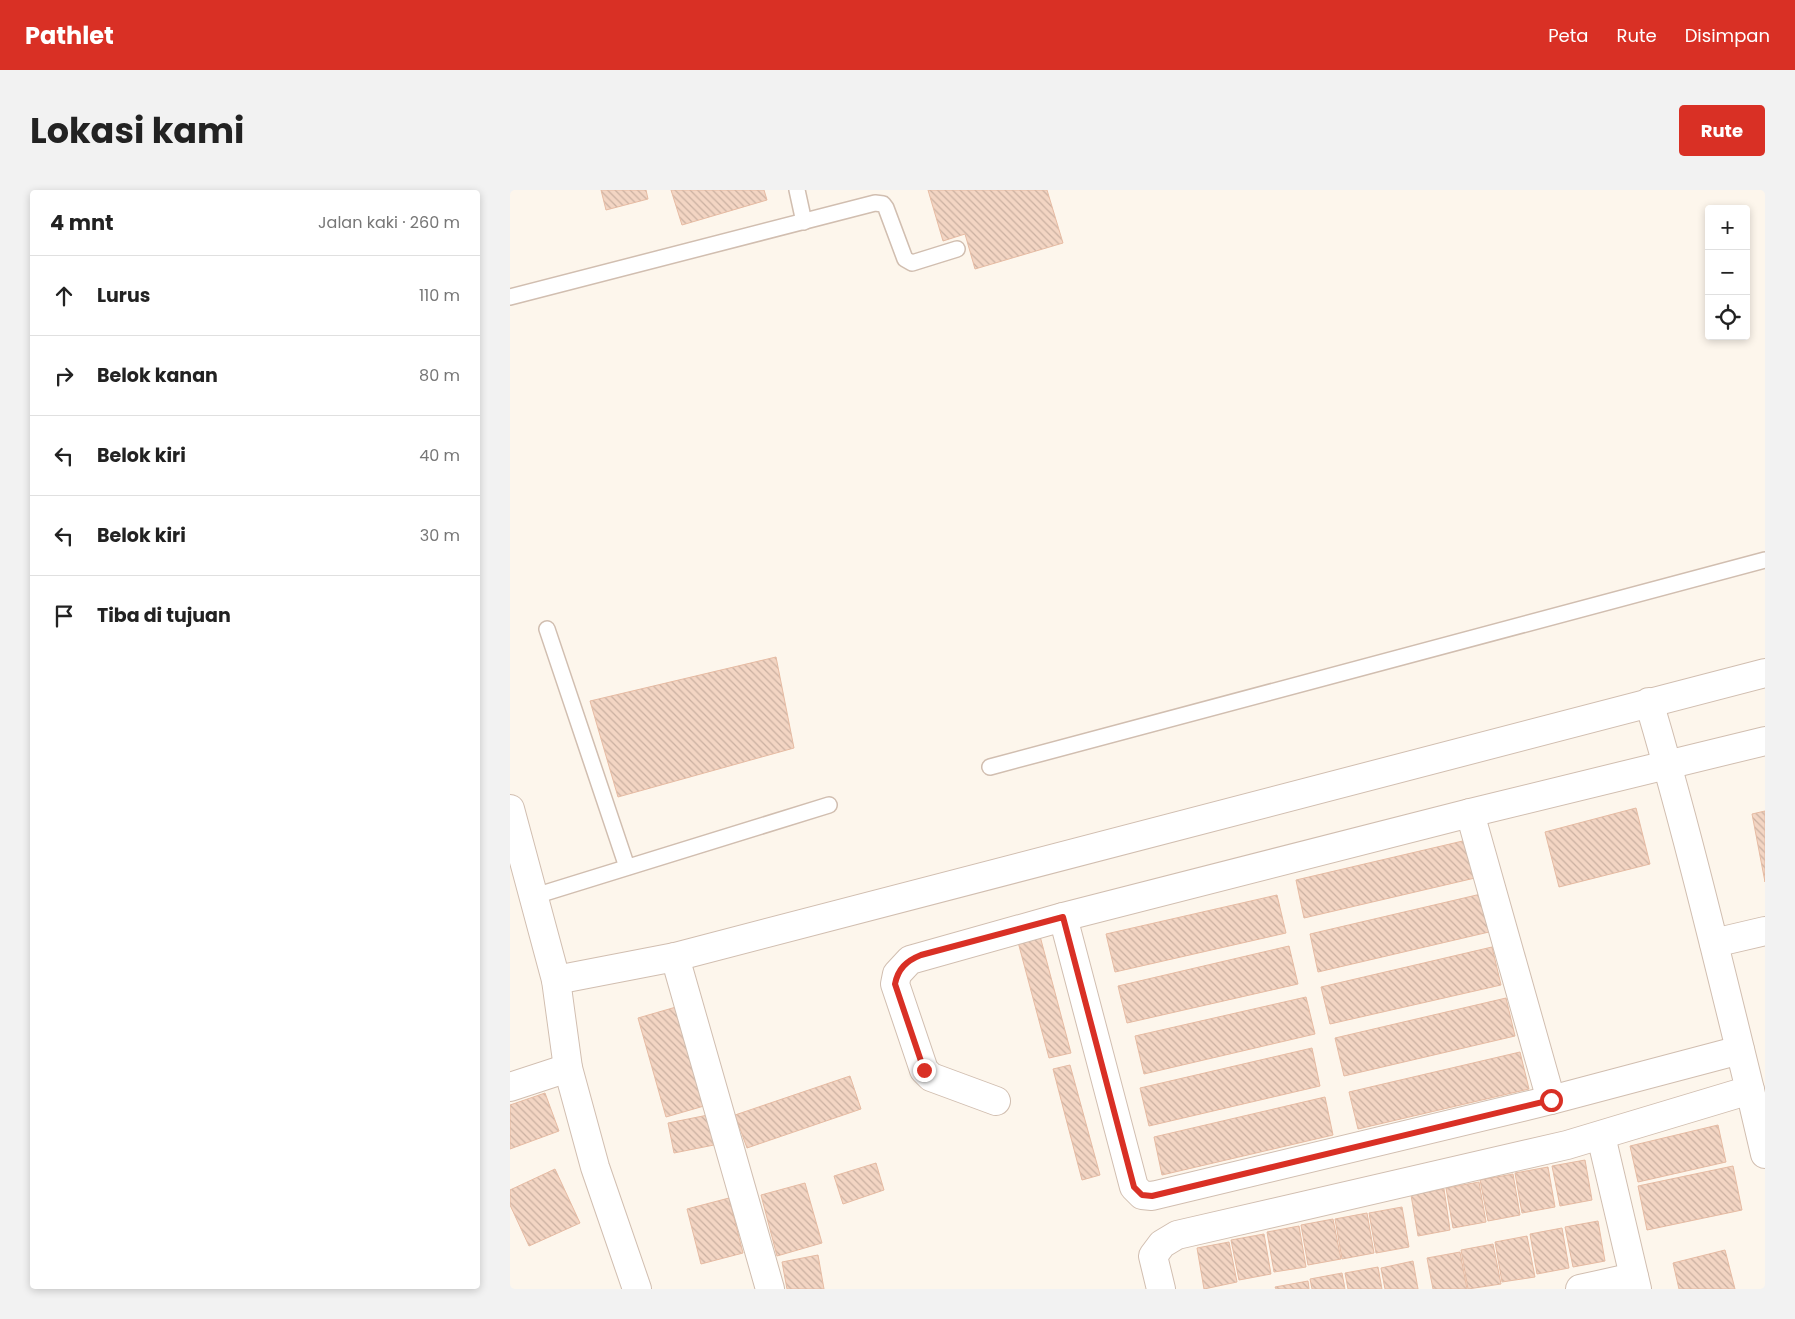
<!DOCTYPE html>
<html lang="id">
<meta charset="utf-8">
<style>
body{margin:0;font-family:Poppins,sans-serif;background:#f2f2f2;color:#222}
.controls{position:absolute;right:15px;top:15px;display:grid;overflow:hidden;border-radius:5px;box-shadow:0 2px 8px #0003}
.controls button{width:45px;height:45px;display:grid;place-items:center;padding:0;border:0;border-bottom:1px solid #e0e0e0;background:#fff;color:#222;font:25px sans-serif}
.stop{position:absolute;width:15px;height:15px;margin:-11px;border:4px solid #d93025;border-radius:50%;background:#fff}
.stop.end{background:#d93025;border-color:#fff;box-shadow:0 1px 5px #0008}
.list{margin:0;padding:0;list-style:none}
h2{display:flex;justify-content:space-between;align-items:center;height:65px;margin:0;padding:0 20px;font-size:21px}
h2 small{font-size:16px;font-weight:400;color:#767676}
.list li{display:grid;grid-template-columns:32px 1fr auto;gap:15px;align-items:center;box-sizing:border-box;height:80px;padding:0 20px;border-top:1px solid #e0e0e0}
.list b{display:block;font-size:19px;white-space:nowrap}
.list em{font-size:16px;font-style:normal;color:#767676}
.icon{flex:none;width:28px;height:28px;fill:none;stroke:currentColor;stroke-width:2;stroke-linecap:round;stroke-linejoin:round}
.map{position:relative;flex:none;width:1255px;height:1099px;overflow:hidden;border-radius:5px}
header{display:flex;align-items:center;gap:30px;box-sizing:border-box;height:70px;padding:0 25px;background:#d93025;color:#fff}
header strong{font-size:24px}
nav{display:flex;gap:28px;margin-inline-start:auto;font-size:18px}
.intro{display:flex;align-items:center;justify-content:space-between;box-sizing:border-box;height:120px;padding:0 30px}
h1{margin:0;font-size:35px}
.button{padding:12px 22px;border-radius:5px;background:#d93025;color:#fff;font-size:18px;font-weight:700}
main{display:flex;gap:30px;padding:0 30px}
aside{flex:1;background:#fff;border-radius:5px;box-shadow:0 2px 8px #0003}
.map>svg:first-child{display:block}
.building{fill:url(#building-back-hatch);stroke:#e6bba3}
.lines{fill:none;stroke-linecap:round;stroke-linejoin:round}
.lane-casing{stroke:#d1beb0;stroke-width:18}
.street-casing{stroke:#d1beb0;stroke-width:30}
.lane{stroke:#fff;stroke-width:15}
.street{stroke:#fff;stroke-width:28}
.route{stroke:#d93025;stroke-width:6}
</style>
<header>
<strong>Pathlet</strong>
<nav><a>Peta</a><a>Rute</a><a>Disimpan</a></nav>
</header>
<div class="intro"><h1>Lokasi kami</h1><a class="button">Rute</a></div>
<main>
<aside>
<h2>4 mnt<small>Jalan kaki · 260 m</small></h2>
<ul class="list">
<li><svg class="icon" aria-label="ahead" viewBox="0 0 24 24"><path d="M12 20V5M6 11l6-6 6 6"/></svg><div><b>Lurus</b></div><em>110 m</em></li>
<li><svg class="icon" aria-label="right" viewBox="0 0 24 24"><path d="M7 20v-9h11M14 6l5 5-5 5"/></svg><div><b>Belok kanan</b></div><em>80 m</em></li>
<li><svg class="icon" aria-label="left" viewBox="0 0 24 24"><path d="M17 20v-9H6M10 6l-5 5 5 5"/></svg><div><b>Belok kiri</b></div><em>40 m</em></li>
<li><svg class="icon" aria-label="left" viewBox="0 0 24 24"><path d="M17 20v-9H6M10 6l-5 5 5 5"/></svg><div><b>Belok kiri</b></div><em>30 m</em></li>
<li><svg class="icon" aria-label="arrive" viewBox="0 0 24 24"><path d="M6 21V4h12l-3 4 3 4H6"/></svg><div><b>Tiba di tujuan</b></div></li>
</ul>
</aside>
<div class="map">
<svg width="1255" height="1099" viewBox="0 0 1255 1099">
<defs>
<pattern id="building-back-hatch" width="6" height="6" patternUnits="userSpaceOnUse" patternTransform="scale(1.25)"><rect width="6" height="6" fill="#f3d5c3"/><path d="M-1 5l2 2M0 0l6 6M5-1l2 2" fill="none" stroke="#cab0a1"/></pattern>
</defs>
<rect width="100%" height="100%" fill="#fdf6ec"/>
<g class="building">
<polygon points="91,0 136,0 138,9 96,20"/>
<polygon points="161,0 254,0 257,10 172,35"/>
<polygon points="418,0 537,0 553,53 465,79 455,44 433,51"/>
<polygon points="266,467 284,558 108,607 80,511"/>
<polygon points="1126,618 1140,674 1049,697 1035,642"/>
<polygon points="1255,621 1255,692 1242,624"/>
<polygon points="957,650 965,688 794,728 786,690"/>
<polygon points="971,704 979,742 808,782 800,744"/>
<polygon points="767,705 776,743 605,782 596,744"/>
<polygon points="530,746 561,863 539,868 508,752"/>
<polygon points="779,756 788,794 617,833 608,796"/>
<polygon points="982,757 991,795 820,834 811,797"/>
<polygon points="796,807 805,844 634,884 625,846"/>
<polygon points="996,808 1005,846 834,886 825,848"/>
<polygon points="166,817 194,916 156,927 128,828"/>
<polygon points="802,858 810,896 639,936 630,898"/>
<polygon points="1010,862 1019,899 848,939 839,902"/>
<polygon points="560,875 590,985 572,990 543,879"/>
<polygon points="340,886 351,919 237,958 225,925"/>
<polygon points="35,903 49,941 0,959 0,915"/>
<polygon points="815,907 823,945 652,985 644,947"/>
<polygon points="203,924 209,954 164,963 158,933"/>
<polygon points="1208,935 1216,972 1128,992 1120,956"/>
<polygon points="1075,970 1082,1010 1050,1016 1042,976"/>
<polygon points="366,973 374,1000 333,1014 324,986"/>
<polygon points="1223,976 1232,1020 1137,1040 1128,996"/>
<polygon points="1038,977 1045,1017 1012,1023 1005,983"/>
<polygon points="45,979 70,1033 19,1056 0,1015 0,1000"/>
<polygon points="1003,984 1010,1025 978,1031 970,990"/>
<polygon points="969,992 976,1032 943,1038 936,998"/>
<polygon points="295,993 312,1053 267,1066 251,1005"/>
<polygon points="934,999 940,1040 908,1046 901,1005"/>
<polygon points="219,1008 233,1063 191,1074 177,1019"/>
<polygon points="892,1017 899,1057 866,1063 859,1023"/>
<polygon points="857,1023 864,1063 832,1069 825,1029"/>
<polygon points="823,1029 831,1069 798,1075 791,1035"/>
<polygon points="1088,1031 1095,1071 1063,1077 1055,1037"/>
<polygon points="789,1036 796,1077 764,1082 757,1042"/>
<polygon points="1052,1038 1059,1078 1027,1084 1020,1044"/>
<polygon points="754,1044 761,1084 729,1090 721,1050"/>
<polygon points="1017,1046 1025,1087 992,1092 985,1052"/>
<polygon points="719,1052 727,1092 694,1099 687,1058"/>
<polygon points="983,1054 991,1094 958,1099 951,1060"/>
<polygon points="1215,1060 1225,1099 1169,1099 1163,1073"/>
<polygon points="950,1062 957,1099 923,1099 917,1068"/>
<polygon points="308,1065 314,1099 277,1099 272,1072"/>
<polygon points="903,1071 908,1099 875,1099 871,1078"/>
<polygon points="868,1077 872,1099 838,1099 835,1083"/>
<polygon points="832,1083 835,1099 802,1099 800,1089"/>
<polygon points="798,1091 799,1099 766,1099 765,1097"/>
</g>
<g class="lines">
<defs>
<g id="lane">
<polyline points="287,0 294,32"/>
<polyline points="0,107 365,13 373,14 376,18 395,69 402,73 447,59"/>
<polyline points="37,439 117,677"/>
<polyline points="480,577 1255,370"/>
<polyline points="25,706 319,615"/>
</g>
<g id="street">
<polyline points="0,619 46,790 58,878 85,977 127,1099"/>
<polyline points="960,623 1041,910 1230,860"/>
<polyline points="553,727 624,997 632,1005 642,1006 1041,910"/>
<polyline points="1204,753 1255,741"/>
<polyline points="165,767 260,1099"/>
<polyline points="46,790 165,767 1255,483"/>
<polyline points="0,897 58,878"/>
<polyline points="1240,900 1255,964"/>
<polyline points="486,911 421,887 414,880 385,794 387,784 400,770 553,727 960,623 1255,551"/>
<polyline points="1091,946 1127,1099"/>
<path d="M 651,1099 L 643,1066 L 652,1054 L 667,1045 L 1057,955 L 1240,900 C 1208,770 1177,640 1139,512"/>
<polyline points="1070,1099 1124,1087"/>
</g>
</defs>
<use href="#lane" class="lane-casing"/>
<use href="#street" class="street-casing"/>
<use href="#lane" class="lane"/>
<use href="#street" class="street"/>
</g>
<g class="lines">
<path class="route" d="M 414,880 L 385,794 C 388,779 396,771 411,765 L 553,727 L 624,997 L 632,1005 L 642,1006 L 1041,910"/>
</g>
</svg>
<div class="controls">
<button>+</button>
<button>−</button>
<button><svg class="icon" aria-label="locate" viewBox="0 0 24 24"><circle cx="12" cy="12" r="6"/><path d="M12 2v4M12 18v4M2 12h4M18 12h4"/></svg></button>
</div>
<div class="stop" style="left:1041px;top:910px"></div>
<div class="stop end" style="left:414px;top:880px"></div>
</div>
</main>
